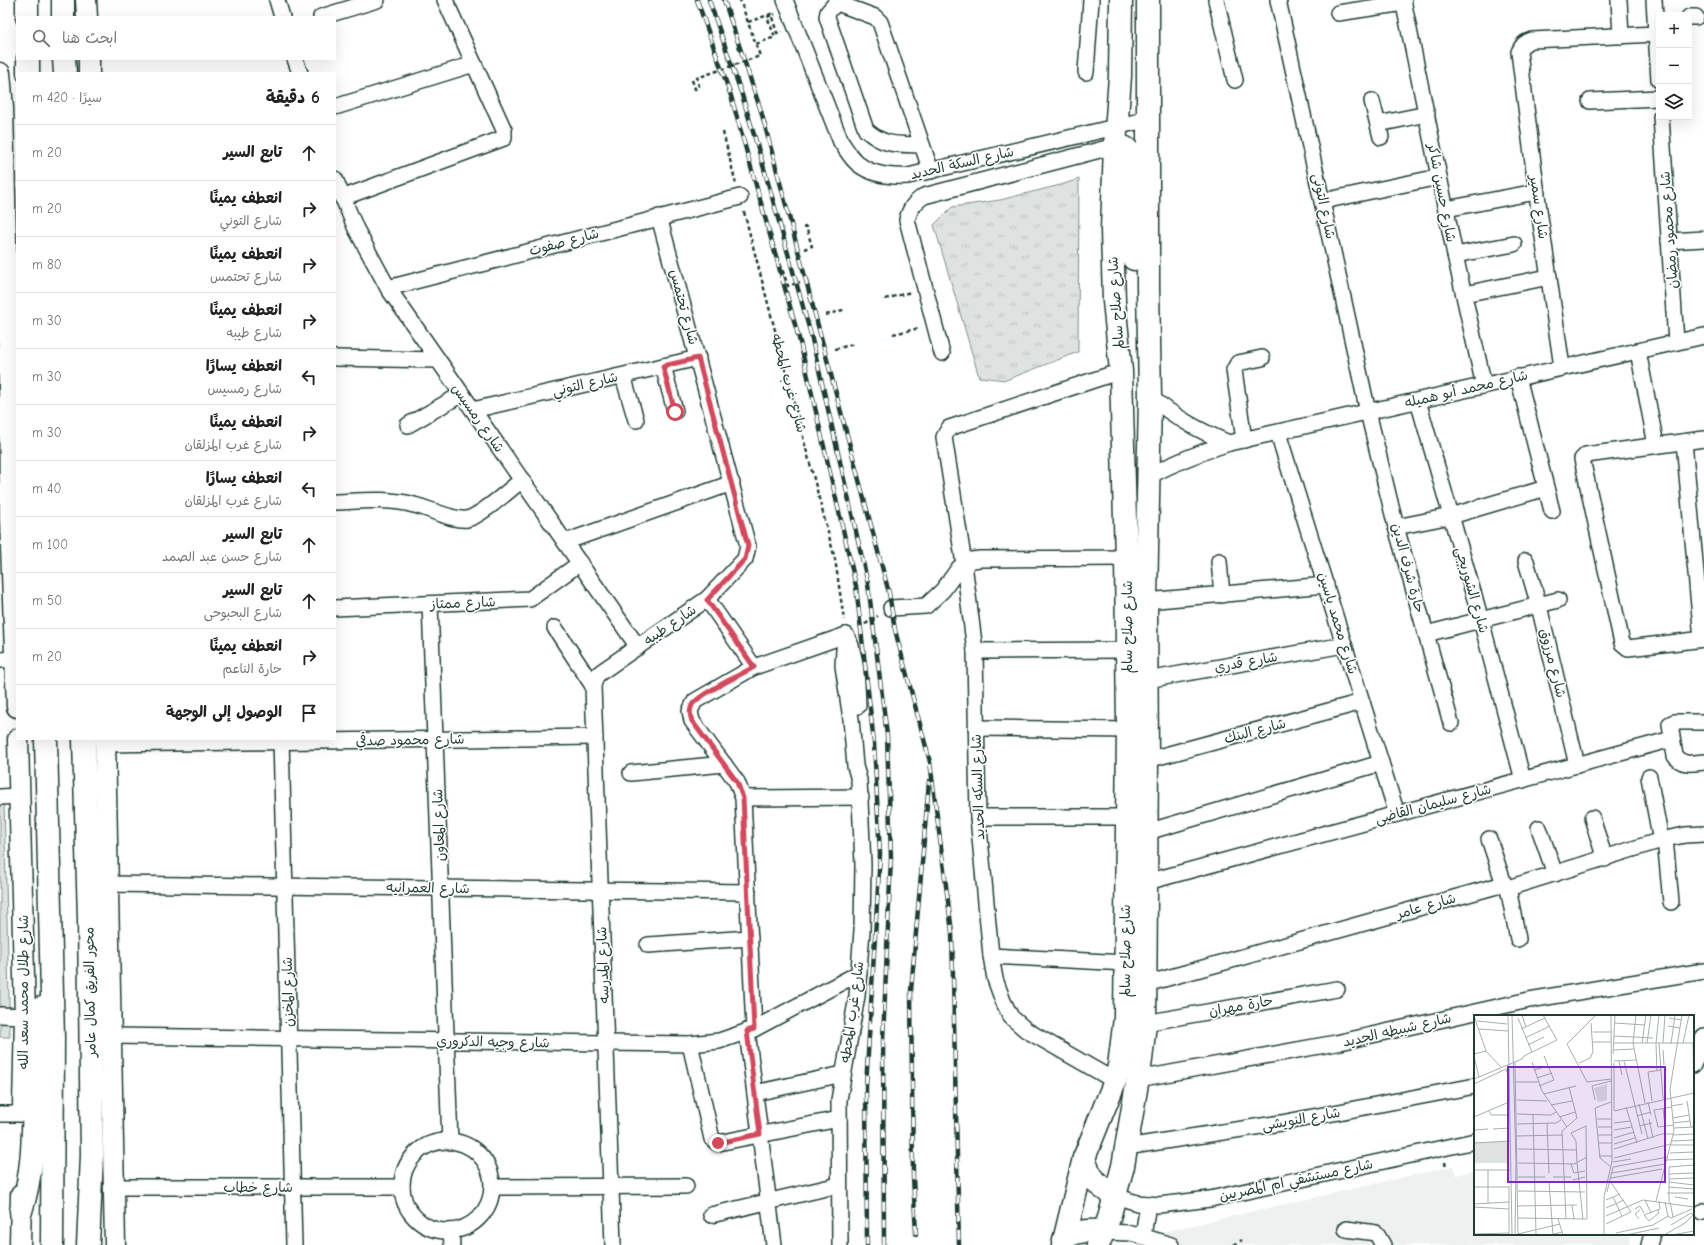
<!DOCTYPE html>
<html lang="ar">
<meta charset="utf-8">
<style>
body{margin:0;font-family:"Comic Neue","Playpen Sans Arabic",sans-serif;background:#f2f2f2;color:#222;direction:rtl}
.controls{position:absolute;right:12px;top:12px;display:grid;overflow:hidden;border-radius:0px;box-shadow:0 4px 16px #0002}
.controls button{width:36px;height:36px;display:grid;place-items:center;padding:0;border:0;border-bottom:1px solid #e0e0e0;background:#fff;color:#222;font:20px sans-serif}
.stop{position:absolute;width:12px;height:12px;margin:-9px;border:3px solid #d1495b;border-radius:50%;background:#fff}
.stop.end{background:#d1495b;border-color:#fff;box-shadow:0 1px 4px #0008}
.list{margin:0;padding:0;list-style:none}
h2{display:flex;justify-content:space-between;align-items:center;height:52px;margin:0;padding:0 16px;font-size:17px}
h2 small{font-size:13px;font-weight:400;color:#767676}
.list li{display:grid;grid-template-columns:26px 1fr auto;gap:12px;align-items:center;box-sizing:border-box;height:56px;padding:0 16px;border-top:1px solid #e0e0e0}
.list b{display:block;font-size:15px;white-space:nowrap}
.list p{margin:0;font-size:13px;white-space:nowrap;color:#767676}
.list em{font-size:13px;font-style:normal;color:#767676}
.icon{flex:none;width:22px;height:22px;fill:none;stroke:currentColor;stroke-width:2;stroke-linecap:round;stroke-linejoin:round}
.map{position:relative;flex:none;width:1704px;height:1245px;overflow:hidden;direction:ltr}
.search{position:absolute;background:#fff;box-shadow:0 4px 16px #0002;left:16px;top:16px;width:320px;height:44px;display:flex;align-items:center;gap:10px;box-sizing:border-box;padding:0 14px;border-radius:0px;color:#767676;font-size:15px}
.panel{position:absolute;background:#fff;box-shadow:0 4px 16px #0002;left:16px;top:72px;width:320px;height:668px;border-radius:0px;direction:rtl}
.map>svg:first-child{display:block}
.built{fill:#eef1f0}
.grass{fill:url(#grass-tufts);stroke:#7e908b}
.green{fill:#dee3e2;stroke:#7e908b}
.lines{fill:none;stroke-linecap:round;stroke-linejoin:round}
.minor-casing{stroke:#1f3d34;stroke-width:18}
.major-casing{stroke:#1f3d34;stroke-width:23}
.highway-casing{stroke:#1f3d34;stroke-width:25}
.path{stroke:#1f3d34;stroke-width:2.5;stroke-dasharray:4 3;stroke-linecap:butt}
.minor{stroke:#fff;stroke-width:15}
.major{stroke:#fff;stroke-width:20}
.highway{stroke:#fff;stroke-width:22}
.rail-casing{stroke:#1f3d34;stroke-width:4.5}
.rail{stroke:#fff;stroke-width:3;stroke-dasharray:9;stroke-linecap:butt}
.route{stroke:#d1495b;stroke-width:5}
.labels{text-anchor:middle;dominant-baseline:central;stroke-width:3;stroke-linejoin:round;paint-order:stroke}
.street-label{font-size:14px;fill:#1f3d34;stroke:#fff}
.inset-road{fill:none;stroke:#a5b1ae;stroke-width:1}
.view{fill:#7b2cbf;fill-opacity:0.15;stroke:#7b2cbf;stroke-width:2}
.inset-edge{fill:none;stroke:#1f3d34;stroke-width:2}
</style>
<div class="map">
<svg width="1704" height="1245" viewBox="0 0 1704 1245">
<defs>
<pattern id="grass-tufts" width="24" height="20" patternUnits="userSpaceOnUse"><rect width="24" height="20" fill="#dee3e2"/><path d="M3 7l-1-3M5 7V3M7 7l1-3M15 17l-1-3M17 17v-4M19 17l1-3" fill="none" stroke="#bec4c2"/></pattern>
</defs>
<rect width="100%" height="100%" fill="#fff"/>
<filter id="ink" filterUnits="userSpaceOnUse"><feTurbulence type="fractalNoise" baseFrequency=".025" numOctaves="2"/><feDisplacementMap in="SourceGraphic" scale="8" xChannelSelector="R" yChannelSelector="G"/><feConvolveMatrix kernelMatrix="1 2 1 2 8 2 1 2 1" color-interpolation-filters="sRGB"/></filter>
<g filter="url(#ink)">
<polygon class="built" points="1453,1166 1456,1175 1475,1170 1475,1234 1630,1234 1629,1245 1157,1245 1158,1233"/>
<polygon class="grass" points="1079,179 1078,352 1006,380 979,377 934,225 952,207 1000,200 1064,184"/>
<polygon class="green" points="0,801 4,801 10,1037 0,1037"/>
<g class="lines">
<defs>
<g id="minor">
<polyline points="277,0 282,17"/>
<path d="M 785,0 L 841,142 C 846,149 851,158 857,163 C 871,175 890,177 908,176 L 1149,119"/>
<polyline points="1216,0 1235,80"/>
<polyline points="1278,0 1368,412 1396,527 1451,723"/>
<polyline points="1403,0 1455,255 1484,386"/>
<polyline points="1619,0 1621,36"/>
<polyline points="1654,0 1659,80"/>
<polyline points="1338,13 1404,3"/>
<polyline points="321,17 377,0"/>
<polyline points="1689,17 1696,17"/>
<polyline points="295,59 300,73"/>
<polyline points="1086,72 1091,0"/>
<polyline points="1372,101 1381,137"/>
<polyline points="1590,101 1659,98"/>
<polyline points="335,107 474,64"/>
<polyline points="1661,117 1676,342"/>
<polyline points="1378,124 1427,114"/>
<path d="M 922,145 C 898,144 885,147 866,130 L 827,17 L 828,12 L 835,4 L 840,4 L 875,17 L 880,22 L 931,171"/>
<polyline points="335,179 356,229 388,288 638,647"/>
<polyline points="342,198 504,138 504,130 445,0"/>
<polyline points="1323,201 1439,177"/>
<polyline points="1446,209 1536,192"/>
<polyline points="1669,241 1704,239"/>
<polyline points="1455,255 1514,244"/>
<polyline points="388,288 740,197"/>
<polyline points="1464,294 1549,277"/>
<polyline points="1638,351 1656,445"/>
<path d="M 942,353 L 907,220 C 910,208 914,203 924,196 L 1115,146"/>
<polyline points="335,358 438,360"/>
<polyline points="663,366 675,411"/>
<path d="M 1562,367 L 1539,210 L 1519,52 C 1522,45 1525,42 1532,40 L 1656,34"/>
<polyline points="623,376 636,420"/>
<polyline points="1518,377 1552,511"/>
<path d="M 1150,397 C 1177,418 1197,430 1229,443"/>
<polyline points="1418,401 1481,620 1523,780"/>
<polyline points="473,410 698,358"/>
<polyline points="408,425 462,394"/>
<polyline points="1278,433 1397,814"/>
<polyline points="1704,439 1586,455 1582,459 1622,643 1628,648 1704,639"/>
<polyline points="1244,440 1234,370 1238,363 1262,358"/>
<polyline points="1684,442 1702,639"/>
<path d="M 1147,477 C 1174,463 1200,452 1229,443 L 1704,336"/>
<path d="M 335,502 C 361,501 389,498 414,505 C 429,508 452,521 467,519 C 481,516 509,490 522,480"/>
<polyline points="1396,527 1451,516 1546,488"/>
<polyline points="565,542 732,483"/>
<polyline points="1219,561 1222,595"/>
<polyline points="1526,561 1539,606 1577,765"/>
<polyline points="707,599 754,667"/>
<polyline points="1146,601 1326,585"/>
<polyline points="430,604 450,1142"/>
<polyline points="335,608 530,599 580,563"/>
<polyline points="891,608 926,606 943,590 959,568 972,560 980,559 1126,558"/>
<polyline points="555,628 593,686"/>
<polyline points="1426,634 1558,600"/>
<path d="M 848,638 C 857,660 857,683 858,706"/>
<polyline points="975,651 1127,650"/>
<polyline points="0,660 16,659"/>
<polyline points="1147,680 1344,645"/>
<path d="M 1704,722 L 1674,722 L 1670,724 L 1675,756 C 1682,766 1693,763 1704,762"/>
<polyline points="976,728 1128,730"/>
<polyline points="281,739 294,1245"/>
<polyline points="105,744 595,737"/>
<polyline points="1147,760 1362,702"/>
<polyline points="631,773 724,764"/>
<polyline points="1649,777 1661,841"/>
<polyline points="0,797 19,796"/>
<polyline points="743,798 861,797"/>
<polyline points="978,817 1126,817"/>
<polyline points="1592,818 1605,859"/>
<polyline points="1539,828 1555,874"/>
<polyline points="1147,832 1381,763"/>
<polyline points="1489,839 1504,884"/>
<polyline points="1665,839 1671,902"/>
<polyline points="1147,882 1672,739"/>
<polyline points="108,884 748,892"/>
<polyline points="1508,888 1518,939"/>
<polyline points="648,945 750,938"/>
<polyline points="991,956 1126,963"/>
<polyline points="1146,984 1504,884 1508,888 1665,839 1685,835 1704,834"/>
<polyline points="0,1015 25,1016"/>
<polyline points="1145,1023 1337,989"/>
<polyline points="754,1029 743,798 737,782 692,721 690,711 695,701 754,667 846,635"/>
<polyline points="747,1031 774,1245"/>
<polyline points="111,1036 606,1043 690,1044 719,1041 754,1029 859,973"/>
<polyline points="690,1044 712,1139 718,1143 839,1119"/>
<polyline points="1693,1065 1704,1036"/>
<polyline points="1138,1079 1336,1043 1529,1000 1704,971"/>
<polyline points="1115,1081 1026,1030 1011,1017 1003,1001 995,979 991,956 978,817 975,651 964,564 944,437 949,428 1121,371"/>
<polyline points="755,1093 843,1074"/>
<polyline points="0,1114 23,1114"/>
<circle cx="447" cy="1186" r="45"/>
<polyline points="1126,1147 1281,1123 1475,1086"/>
<polyline points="115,1187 402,1187"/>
<polyline points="493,1187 686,1186"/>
<polyline points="1116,1196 1137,1203 1159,1205 1210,1199 1475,1141"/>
<polyline points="1702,1212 1704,1212"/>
<polyline points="711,1215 839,1185"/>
<polyline points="1346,1229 1376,1233 1383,1245"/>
<polyline points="451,1231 452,1245"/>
<polyline points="1103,1232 1131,1233 1171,1245"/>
<polyline points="1143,1236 1148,1204"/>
<polyline points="613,1245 593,686 596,676 601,672 707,599 745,559 748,546 659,217"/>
<polyline points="840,1245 839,1100 857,996 862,930 863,864 859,780 855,766 851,719 843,666 844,650 846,635"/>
<polyline points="1649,1245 1652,1234"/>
</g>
<g id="major">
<polyline points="86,0 87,17"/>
<polyline points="89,59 89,73"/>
<polyline points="0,73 3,108 9,376 10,519 17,707"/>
<polyline points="18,739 25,1016 23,1107"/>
<polyline points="105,739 115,1245"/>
<polyline points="20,1245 21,1195"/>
</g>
<g id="highway">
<polyline points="27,0 27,17"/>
<polyline points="63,0 63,17"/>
<polyline points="28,59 28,73"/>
<polyline points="64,59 65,73"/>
<path d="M 1115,146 C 1125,146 1129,148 1132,159 L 1134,259"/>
<polyline points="46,739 53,1038 52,1245"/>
<polyline points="84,739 89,919 92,1155 88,1245"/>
<path d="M 1084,1158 C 1089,1176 1098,1188 1116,1196"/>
<path d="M 21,1211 C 34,1171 33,1132 34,1090 C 35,1063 38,1035 41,1008"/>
<path d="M 1065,1237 C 1078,1231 1089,1229 1103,1232"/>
<polyline points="1063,1245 1084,1158 1115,1081 1119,1066 1125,1018 1128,730 1126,558 1121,371 1114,301 1112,230 1115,146 1120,76 1121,0"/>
<polyline points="1098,1245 1109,1218 1123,1166 1141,1060 1145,1023 1147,760 1146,601 1150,397 1148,286 1148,0"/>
</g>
</defs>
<use href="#minor" class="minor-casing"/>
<use href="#major" class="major-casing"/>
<use href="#highway" class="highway-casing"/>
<g class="path">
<polyline points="748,22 771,14 777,33 782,31"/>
<polyline points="756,44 775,37 767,17 775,14"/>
<polyline points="692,80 695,89 699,87 697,78 760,56 740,0"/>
<polyline points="723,132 736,184"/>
<polyline points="744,212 835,559 844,620"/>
<polyline points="803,228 806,227 812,246 804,249"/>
<polyline points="778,257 788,286 800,282"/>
<polyline points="885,299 911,292"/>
<polyline points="826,315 846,309"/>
<polyline points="893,334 920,328"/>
<polyline points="835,349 855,344"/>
<polyline points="859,628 878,616"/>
<polyline points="1445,1162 1446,1168"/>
<polyline points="1234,1245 1242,1240"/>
</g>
<use href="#minor" class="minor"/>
<use href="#major" class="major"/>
<use href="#highway" class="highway"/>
<defs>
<g id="rail">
<polyline points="697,0 731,96 800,342 856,586 874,743 880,854 866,1086 867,1245"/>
<polyline points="709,0 742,95 761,158 811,335 868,584 887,735 891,858 883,1040 884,1245"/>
<polyline points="724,0 761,111 889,593 895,630 930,762 952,932 959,1245"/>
<polyline points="916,1234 913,1177 911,991 929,781"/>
</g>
</defs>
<use href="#rail" class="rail-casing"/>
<use href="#rail" class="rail"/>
</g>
</g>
<g class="lines" filter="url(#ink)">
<path class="route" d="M 675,412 L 663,366 L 698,358 L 748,546 L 745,559 L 707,600 L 754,667 C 742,674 697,695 692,705 C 689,711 690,716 692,721 L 737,782 L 743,798 L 754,1029 L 747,1031 L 760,1134 L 718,1143"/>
</g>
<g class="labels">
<g class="street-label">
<text transform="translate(962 163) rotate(-13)">شارع السكة الحديد</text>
<text transform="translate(1442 193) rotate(79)">شارع حسين شاكر</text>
<text transform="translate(1324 206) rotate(78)">شارع التونى</text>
<text transform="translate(1539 207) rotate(82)">شارع سمير</text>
<text transform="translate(1669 230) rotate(-94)">شارع محمود رمضان</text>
<text transform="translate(564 242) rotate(-15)">شارع صفوت</text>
<text transform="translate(1116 303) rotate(-94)">شارع صلاح سالم</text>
<text transform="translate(684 307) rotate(75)">شارع تحتمس</text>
<text transform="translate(789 383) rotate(75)">شارع غرب المحطه</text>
<text transform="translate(585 384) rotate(-13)">شارع التوني</text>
<text transform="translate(1466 389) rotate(-13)">شارع محمد أبو هميله</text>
<text transform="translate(478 418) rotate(55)">شارع رمسيس</text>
<text transform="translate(1408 568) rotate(75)">حارة شرف الدين</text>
<text transform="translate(1472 590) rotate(74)">شارع الشوربجى</text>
<text transform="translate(463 603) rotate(-2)">شارع ممتاز</text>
<text transform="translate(1338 623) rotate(73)">شارع محمد ياسين</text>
<text transform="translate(670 625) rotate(-34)">شارع طيبه</text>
<text transform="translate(1127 627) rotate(-90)">شارع صلاح سالم</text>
<text transform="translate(1246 662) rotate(-10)">شارع قدري</text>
<text transform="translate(1553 663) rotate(76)">شارع مرزوق</text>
<text transform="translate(1255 731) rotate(-15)">شارع البنك</text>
<text transform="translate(410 740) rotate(-1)">شارع محمود صدقي</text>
<text transform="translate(978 787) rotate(-92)">شارع السكه الحديد</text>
<text transform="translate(1433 804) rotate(-15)">شارع سليمان القاضى</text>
<text transform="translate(439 825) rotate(-92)">شارع المعاون</text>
<text transform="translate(428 888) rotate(1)">شارع العمرانيه</text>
<text transform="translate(1426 906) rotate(-16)">شارع عامر</text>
<text transform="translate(1125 951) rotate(-90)">شارع صلاح سالم</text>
<text transform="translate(603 965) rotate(-92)">شارع المدرسه</text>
<text transform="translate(23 992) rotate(-90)">شارع طلال محمد سعد الله</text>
<text transform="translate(90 992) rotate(-91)">محور الفريق كمال عامر</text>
<text transform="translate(288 992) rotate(-91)">شارع المخزن</text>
<text transform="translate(1241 1006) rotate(-10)">حارة مهران</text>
<text transform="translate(852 1012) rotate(-82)">شارع غرب المحطه</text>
<text transform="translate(1397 1030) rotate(-13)">شارع شبيطه الجديد</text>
<text transform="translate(493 1042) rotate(1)">شارع وجيه الدكروري</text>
<text transform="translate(1301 1119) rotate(-10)">شارع النويشى</text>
<text transform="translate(1296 1180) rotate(-12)">شارع مستشفي ام المصريين</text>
<text x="258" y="1187">شارع خطاب</text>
</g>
</g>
<g transform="translate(1474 1015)">
<rect width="220" height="220" fill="#fff"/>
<path d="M 133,69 L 133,85 L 124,87 L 120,73 Z" fill="#dee3e2"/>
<path d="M 34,126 L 35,148 L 0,148 L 0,128 Z" fill="#dee3e2"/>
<path class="inset-road" d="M 34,0 L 38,220M 38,0 L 42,148 L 41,220M 48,0 L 52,12M 122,0 L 93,29 L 113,67 L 137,64M 162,0 L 159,28 L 171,88M 0,1 L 12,36 L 27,52M 44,3 L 58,37M 195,3 L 207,5M 3,6 L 33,9M 141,8 L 171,10M 194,11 L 206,13M 5,14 L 34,16M 47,14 L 71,3M 119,17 L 137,17M 140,21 L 179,23M 51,23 L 76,11M 119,27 L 137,27M 140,28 L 220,28M 168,28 L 172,0M 173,28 L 177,0M 182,28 L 185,0M 185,28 L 189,84M 189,28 L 191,0M 209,28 L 215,0M 219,28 L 220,84M 182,29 L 183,56M 197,29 L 201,0M 54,30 L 70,22M 140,35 L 160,34M 189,35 L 190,50M 0,39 L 12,36M 139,39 L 141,0M 0,41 L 5,62M 48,44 L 50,41 L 83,25 L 69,0M 140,46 L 162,45M 145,46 L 148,60M 150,46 L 168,119M 41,47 L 44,220M 58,47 L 68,76 L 93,112M 105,48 L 116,43 L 119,37 L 117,8M 140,48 L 140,95M 60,55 L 74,51M 63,63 L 78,58M 0,64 L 48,44M 42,67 L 64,67M 0,69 L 32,54 L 34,60M 65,71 L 80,65 L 70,41M 70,79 L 102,71M 43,85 L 73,86M 121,85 L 118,71 L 137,66M 178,86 L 174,57 L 187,55M 213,86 L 217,112M 174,87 L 177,100M 165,89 L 174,124M 77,90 L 98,86M 197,91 L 209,89M 152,92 L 163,128M 198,92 L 180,95 L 184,112 L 200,110M 189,93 L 191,111M 15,96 L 17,100 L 35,100M 140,96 L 220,78M 43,99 L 77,100 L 82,97M 59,99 L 62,220M 163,101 L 177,97M 0,102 L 35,87M 86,102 L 101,97M 199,103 L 215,100M 123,104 L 137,104M 175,104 L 179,123M 73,108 L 75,158M 140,108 L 156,106M 199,108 L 216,106M 43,109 L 82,108 L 87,105M 165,111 L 178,108M 124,112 L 138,112M 200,113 L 220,112M 19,114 L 35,113M 0,115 L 14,114M 140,115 L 158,112M 88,116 L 92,204M 88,116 L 103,103 L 95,72M 124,120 L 138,120M 199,120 L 220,119M 43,121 L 88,120M 140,123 L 160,117M 198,126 L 220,125M 0,128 L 36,126M 124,128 L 138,128M 140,129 L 161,123M 197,130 L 220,130M 44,134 L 103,135M 140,134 L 188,119 L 199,119M 196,138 L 220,137M 125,141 L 138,141M 140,143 L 197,129M 192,145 L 220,144M 103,147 L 102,126 L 97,118 L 112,111M 139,147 L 157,144M 44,148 L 100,149 L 113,142M 103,148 L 109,204M 97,149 L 100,158 L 111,156M 137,152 L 126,143 L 121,93 L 137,87M 139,152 L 194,142M 0,155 L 36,155M 138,158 L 191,149M 195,159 L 220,158M 44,162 L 71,162M 79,162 L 97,162M 137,163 L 188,154M 195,164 L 220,163M 99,165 L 111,162M 75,166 L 79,220M 195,167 L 220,170M 0,172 L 35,172M 195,172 L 220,174M 44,176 L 111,177M 133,177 L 139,152M 193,178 L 220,178M 139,182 L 148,201M 201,182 L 214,184M 132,185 L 146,179M 171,185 L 177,198M 182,186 L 200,116 L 196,74 L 208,0M 191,187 L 194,201M 195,187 L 195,152 L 220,150M 196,187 L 199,202M 14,188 L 14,155M 0,189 L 35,187M 98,190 L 100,204M 44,191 L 103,190M 0,192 L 35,194M 132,193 L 150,185M 161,194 L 166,191 L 170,198M 184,195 L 185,198 L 175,206 L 170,200 L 186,194 L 185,186M 132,201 L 169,185 L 220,192M 44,203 L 113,204 L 112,111M 84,204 L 89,220M 165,204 L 161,199 L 166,195M 132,209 L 157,197 L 136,166M 197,210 L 217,198 L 219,200M 142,218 L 179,210 L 194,201 L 197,203 L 218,194M 0,219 L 35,218M 44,219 L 86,209M 35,220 L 35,171M 76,220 L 88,217M 130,220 L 130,182 L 138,146 L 137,0M 152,220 L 185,213M 190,220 L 211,208 L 220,199M 198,220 L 220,216"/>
<path class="view" d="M 34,52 L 191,52 L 191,167 L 34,167 Z"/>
<rect width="220" height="220" class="inset-edge"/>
</g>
</svg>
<div class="controls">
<button>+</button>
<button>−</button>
<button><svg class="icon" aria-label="layers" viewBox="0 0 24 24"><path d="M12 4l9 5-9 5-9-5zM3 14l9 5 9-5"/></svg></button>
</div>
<div class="stop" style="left:675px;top:412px"></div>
<div class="stop end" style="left:718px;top:1143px"></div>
<div class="search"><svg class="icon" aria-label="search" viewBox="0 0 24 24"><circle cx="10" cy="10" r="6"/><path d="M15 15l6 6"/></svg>ابحث هنا</div>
<section class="panel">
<h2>6 دقيقة<small>سيرًا · 420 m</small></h2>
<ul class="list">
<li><svg class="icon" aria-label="ahead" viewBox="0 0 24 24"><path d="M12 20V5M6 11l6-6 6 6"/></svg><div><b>تابع السير</b></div><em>20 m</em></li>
<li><svg class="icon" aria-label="right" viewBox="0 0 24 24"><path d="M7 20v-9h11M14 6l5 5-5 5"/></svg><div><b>انعطف يمينًا</b><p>شارع التوني</p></div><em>20 m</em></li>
<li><svg class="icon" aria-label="right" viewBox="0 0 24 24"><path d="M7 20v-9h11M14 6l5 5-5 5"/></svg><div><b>انعطف يمينًا</b><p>شارع تحتمس</p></div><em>80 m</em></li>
<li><svg class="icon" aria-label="right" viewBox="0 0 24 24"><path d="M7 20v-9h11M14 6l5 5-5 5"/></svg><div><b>انعطف يمينًا</b><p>شارع طيبه</p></div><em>30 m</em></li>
<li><svg class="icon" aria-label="left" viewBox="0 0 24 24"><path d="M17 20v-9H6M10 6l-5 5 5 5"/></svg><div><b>انعطف يسارًا</b><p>شارع رمسيس</p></div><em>30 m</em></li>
<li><svg class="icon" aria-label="right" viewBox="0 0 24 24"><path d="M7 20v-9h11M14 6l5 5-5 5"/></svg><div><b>انعطف يمينًا</b><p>شارع غرب المزلقان</p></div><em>30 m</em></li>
<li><svg class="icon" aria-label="left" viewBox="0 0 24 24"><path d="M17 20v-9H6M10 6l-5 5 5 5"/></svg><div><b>انعطف يسارًا</b><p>شارع غرب المزلقان</p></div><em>40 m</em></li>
<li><svg class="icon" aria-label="ahead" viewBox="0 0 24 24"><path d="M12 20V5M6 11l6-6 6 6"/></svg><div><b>تابع السير</b><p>شارع حسن عبد الصمد</p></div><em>100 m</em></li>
<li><svg class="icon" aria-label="ahead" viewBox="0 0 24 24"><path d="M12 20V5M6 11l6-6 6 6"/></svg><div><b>تابع السير</b><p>شارع البحبوحى</p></div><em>50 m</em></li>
<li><svg class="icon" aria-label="right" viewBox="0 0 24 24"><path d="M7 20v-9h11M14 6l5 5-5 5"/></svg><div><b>انعطف يمينًا</b><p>حارة الناعم</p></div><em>20 m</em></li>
<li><svg class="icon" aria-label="arrive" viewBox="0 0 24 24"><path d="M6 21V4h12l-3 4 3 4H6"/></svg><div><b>الوصول إلى الوجهة</b></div></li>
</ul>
</section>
</div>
